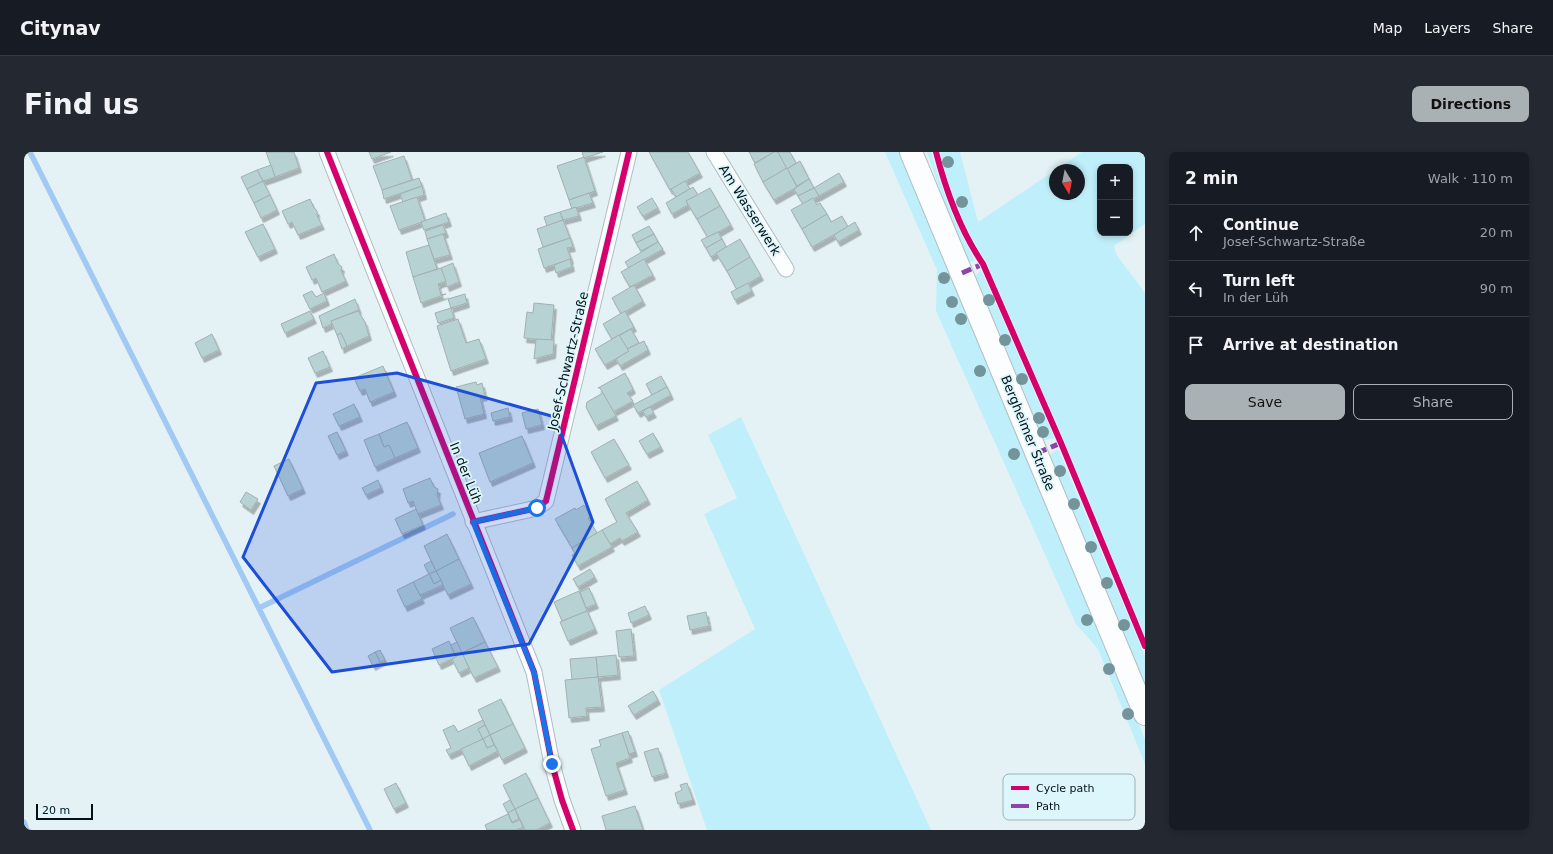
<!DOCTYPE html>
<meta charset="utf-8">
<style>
body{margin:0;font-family:"DejaVu Sans",sans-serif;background:#242831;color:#f1f3f6}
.controls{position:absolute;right:12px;top:12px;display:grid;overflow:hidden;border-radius:8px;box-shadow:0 2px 6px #0003}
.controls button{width:36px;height:36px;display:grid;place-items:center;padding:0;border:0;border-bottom:1px solid #363941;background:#171b24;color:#f1f3f6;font:20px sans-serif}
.compass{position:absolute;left:1025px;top:12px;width:36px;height:36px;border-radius:50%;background:#171b24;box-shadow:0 2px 6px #0003;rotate:170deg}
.scale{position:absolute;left:12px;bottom:10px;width:57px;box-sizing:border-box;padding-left:4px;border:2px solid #031215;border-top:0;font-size:11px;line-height:14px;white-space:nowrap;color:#031215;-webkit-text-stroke:3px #ddf6fc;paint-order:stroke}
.stop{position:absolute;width:12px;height:12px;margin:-9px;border:3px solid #1a73e8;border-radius:50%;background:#fff}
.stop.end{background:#1a73e8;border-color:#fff;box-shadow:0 1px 4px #0008}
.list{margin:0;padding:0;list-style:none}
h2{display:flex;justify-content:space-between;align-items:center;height:52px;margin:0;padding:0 16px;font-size:17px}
h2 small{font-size:13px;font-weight:400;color:#9ea1a6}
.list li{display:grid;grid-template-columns:26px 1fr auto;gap:12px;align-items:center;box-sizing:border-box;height:56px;padding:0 16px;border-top:1px solid #363941}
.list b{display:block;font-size:15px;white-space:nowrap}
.list p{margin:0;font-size:13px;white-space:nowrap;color:#9ea1a6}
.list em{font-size:13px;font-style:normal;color:#9ea1a6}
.actions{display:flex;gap:8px;padding:12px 16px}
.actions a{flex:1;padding:9px 0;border:1px solid #a9b1b4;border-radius:8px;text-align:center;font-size:14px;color:#a9b1b4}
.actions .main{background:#a9b1b4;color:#111}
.icon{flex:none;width:22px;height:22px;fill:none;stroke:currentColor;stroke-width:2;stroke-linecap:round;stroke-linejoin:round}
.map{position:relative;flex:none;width:1121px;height:678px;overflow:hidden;border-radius:8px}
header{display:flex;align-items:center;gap:24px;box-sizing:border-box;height:56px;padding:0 20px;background:#171b24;border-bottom:1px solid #363941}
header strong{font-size:19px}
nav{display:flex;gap:22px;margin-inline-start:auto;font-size:14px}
.intro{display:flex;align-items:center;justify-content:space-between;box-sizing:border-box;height:96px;padding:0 24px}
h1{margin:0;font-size:28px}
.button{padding:10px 18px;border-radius:8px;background:#a9b1b4;color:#111;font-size:14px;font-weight:700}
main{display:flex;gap:24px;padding:0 24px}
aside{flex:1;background:#171b24;border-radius:8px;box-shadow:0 2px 6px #0003}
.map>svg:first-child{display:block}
.green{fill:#bfeffa;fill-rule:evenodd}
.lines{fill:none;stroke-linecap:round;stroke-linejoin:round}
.stream{stroke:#a1c9f4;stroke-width:5.5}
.building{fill:#b7d2d3;stroke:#a2b0b1;filter:url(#shadow)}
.minor-casing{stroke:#b0bec2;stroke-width:17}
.primary-casing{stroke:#b0bec2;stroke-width:24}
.minor{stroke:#fbfdfe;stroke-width:15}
.primary{stroke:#fbfdfe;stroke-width:22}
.quiet{stroke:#8e44ad;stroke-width:5;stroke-dasharray:10 5;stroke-linecap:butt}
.cycleway-casing{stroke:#ddf6fc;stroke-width:8}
.cycleway{stroke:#d6006c;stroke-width:6}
.tree{fill:#74949b}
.route{stroke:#1a73e8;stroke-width:5}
.marked{fill:#1d4ed8;fill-opacity:0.2;stroke:#1d4ed8;stroke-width:3;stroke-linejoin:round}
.labels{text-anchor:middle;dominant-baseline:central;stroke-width:3.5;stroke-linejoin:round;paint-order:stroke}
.street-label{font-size:13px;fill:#031215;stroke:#ddf6fc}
.key{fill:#ddf6fc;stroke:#9cb2b7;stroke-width:1}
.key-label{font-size:11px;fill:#031215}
</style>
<header>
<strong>Citynav</strong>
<nav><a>Map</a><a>Layers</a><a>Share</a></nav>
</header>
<div class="intro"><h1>Find us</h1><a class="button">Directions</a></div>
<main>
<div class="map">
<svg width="1121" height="678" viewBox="0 0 1121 678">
<defs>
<filter id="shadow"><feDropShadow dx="2.5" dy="4.5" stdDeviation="0" flood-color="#0004"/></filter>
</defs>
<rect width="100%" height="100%" fill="#e4f2f5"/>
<g class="green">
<polygon points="861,0 877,0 1121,587 1121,612 1074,497 1052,472 912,159 913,118"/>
<path d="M 903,0 L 907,0 C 917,38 934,73 951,109 L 943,110 L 928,73 Z"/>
<path d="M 915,0 L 936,0 L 954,70 L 1058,0 L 1121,0 L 1121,72 L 1090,94 L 1092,102 L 1121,141 L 1121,485 L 962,110 C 940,77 925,39 915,0 ZM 1076,15 L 1106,15 L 1106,81 L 1076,81 ZM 1031,18 L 1055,18 L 1055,42 L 1031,42 Z"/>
<polygon points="957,118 995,201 1031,286 1017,289 949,126"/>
<polygon points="717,265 907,678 683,678 635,538 731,477 680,362 713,346 684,283"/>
<polygon points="1034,297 1121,504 1121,539 1023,305"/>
</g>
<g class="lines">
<g class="stream">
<polyline points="6,0 346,678"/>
<polyline points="235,456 429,362"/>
<polyline points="0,670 3,678"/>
</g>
</g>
<g class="building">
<polygon points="242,0 270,0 275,16 251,25"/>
<polygon points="345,0 367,0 348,7"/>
<polygon points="558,0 579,0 560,6"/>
<polygon points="625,0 664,0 676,21 646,38"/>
<polygon points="725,0 750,0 731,11"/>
<polygon points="750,0 754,0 763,16 739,30 730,12"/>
<polygon points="754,0 766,0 772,11 763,17"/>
<polygon points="380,4 388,28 358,38 349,14"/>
<polygon points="560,5 571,39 545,48 533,14"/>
<polygon points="776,9 785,27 773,34 763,17"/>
<polygon points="247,13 251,25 239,29 233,18"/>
<polygon points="763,16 773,35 750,48 739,30"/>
<polygon points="233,18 239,29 223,37 217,25"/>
<polygon points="815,21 820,30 795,44 790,36"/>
<polygon points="395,26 398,34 360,47 358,38"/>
<polygon points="785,27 790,36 774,44 770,37"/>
<polygon points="239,29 246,43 230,51 223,37"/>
<polygon points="661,29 666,37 652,45 647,37"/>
<polygon points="398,34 400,43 379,50 376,42"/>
<polygon points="669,35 674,43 662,49 664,53 648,62 642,51"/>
<polygon points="686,36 696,54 673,67 662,49"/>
<polygon points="790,36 795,44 779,52 774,44"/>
<polygon points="565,41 569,51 548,57 545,48"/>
<polygon points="246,43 253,58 237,66 230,51"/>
<polygon points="393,45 401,69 375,78 366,54"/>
<polygon points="628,46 634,56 619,64 613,55"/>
<polygon points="789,46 793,53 796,51 803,62 778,77 767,58"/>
<polygon points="286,47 290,56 293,59 293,64 298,73 274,83 268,70 264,72 258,59"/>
<polygon points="696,54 707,73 684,86 673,67"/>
<polygon points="552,55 555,64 539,68 536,60"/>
<polygon points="536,60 539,68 523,74 520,65"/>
<polygon points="422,61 425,70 400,78 397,70"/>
<polygon points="803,62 807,70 818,64 824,75 788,95 778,77"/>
<polygon points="539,68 546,86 519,95 513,77"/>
<polygon points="831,70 835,78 814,90 810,83"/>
<polygon points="239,72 251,97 234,105 221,80"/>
<polygon points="419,73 422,81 403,87 401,79"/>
<polygon points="625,74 630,82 612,91 608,83"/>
<polygon points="694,80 698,87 682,96 677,88"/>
<polygon points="419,82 426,103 410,107 403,87"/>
<polygon points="630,82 634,90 617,99 612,91"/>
<polygon points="546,86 549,95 543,96 547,107 520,116 514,97"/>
<polygon points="698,87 702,95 687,105 682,96"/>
<polygon points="716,87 726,105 703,119 692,101"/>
<polygon points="634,90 639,97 605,116 601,110"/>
<polygon points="405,93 413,117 389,125 382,100"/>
<polygon points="310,102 314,112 318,115 317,119 322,129 298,140 292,126 288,128 282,115"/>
<polygon points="726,105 737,124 713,138 703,119"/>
<polygon points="546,107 548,115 532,121 530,113"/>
<polygon points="620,107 629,123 606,135 597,120"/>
<polygon points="429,111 435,130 423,135 417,116"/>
<polygon points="417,116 422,129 414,132 417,143 422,142 397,151 389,125"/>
<polygon points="724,131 728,139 711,148 707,140"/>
<polygon points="610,133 619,149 597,162 588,146"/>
<polygon points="288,139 292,145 300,141 303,149 286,157 279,143"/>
<polygon points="441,142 443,151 427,156 424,147"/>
<polygon points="331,147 335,158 307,169 308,172 299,176 295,164"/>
<polygon points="510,151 530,153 527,189 500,186 503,160 509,161"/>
<polygon points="427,156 430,166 414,171 411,161"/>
<polygon points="286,159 290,167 261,181 257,172"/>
<polygon points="334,159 341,170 345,184 323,194 317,181 313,183 307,169"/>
<polygon points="601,159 610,175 588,187 579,172"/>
<polygon points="434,167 442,191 455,187 462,207 427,219 413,174"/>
<polygon points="607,177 615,191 603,197 595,184"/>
<polygon points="317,181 323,194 318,197 313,183"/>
<polygon points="188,182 195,198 178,206 171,191"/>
<polygon points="595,183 605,199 581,213 571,197"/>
<polygon points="512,187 530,188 529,202 510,207"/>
<polygon points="620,189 624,198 596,214 592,207 605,199 603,197"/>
<polygon points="299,199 306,215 291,221 284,206"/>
<polygon points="359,214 370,240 346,250 341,237 336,239 330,226"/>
<polygon points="601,221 609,237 603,241 609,249 589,260 576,236 574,236"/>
<polygon points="637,224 643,235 628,243 622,232"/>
<polygon points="452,230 453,233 458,231 461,244 456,245 460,262 441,267 432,235"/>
<polygon points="643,235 647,243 614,261 609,253"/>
<polygon points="579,241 592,264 572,274 562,255 563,250"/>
<polygon points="330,252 336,265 315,274 309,262"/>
<polygon points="626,255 630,261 622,265 619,259"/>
<polygon points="484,256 486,265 469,269 467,261"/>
<polygon points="514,257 518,273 502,277 498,261"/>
<polygon points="383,270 394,296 371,306 365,293 360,295 355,282"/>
<polygon points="313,280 322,299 313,303 304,284"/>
<polygon points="629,281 637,295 623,302 615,289"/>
<polygon points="355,282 360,295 365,293 371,306 351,315 340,288"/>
<polygon points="498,284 509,311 466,330 455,301"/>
<polygon points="590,287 605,313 581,326 567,300"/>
<polygon points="265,307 279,337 264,344 250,314"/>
<polygon points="406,326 410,335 414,337 413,343 417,353 394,362 389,349 384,351 379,337"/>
<polygon points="354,328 357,336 342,343 338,336"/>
<polygon points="613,329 624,348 602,361 614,380 598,389 596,386 586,392 578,378 593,370 581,347"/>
<polygon points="222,340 234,347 227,358 216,350"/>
<polygon points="560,353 567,365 564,366 573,381 548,396 531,367 551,356 552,358"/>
<polygon points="392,357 399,373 378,382 371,367"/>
<polygon points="578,378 588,395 554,414 548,403 551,402 548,396"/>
<polygon points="423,382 435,407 412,419 400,394"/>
<polygon points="435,407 447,432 424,443 412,419"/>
<polygon points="407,409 412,419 405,422 400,413"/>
<polygon points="566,417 571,425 554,435 549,427"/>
<polygon points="412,419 417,428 410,432 405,422"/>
<polygon points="405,422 410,432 417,428 419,433 396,443 389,430"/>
<polygon points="389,430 398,447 381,455 373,438"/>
<polygon points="565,436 572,452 562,456 556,440"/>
<polygon points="555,439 563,459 538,469 530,450"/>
<polygon points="621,454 625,463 607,471 604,461"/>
<polygon points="563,459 571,477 544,489 536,470"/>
<polygon points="682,460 685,474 666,478 663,464"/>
<polygon points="449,465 461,490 438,501 426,476"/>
<polygon points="607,477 610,504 595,505 592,479"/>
<polygon points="425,489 432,505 415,513 408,497"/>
<polygon points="433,490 438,501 432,505 427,493"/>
<polygon points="461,490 474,515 450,526 438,501"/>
<polygon points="356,498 361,508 356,510 351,500"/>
<polygon points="351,500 356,510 349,514 344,504"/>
<polygon points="438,501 445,516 435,521 428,507"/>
<polygon points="592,503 594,523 574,525 572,505"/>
<polygon points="572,505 574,525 548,528 546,507"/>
<polygon points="574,525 578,555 562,556 563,564 545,566 541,528"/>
<polygon points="629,539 634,548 610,563 604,554"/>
<polygon points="477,547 489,572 466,583 454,558"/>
<polygon points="459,568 461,573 454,577 459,587 425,603 422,598 427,596 419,578 430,573 434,580"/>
<polygon points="489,572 501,596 478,608 466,583"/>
<polygon points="461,573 466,583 459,587 454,577"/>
<polygon points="604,579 611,600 605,602 598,581"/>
<polygon points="598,581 606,606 592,611 601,638 582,644 567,597 577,594 575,588"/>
<polygon points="466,583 470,593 463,596 459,587"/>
<polygon points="459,587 463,596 470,593 474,599 445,614 437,597"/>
<polygon points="634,596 642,621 628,625 620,600"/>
<polygon points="502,621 514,646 491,657 479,633"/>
<polygon points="372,631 382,651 370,657 360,637"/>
<polygon points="663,631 669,648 654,652 651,641 658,638 656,633"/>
<polygon points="514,646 526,671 512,678 501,678 491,657"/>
<polygon points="486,648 491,657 484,661 479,652"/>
<polygon points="611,654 619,678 582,678 578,664"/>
<polygon points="491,657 495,667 488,670 484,661"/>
<polygon points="484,662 488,671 496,668 499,675 492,678 463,678 461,673"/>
</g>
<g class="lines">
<defs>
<g id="minor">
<polyline points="303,0 510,520 528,612 538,648 549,678"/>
<polyline points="690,0 762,117"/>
<polyline points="449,370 513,356 522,349 605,0"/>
</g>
<polyline id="primary" points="887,0 1121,562"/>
</defs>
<use href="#minor" class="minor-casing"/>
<use href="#primary" class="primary-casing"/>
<use href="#minor" class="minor"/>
<use href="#primary" class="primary"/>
<g class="quiet">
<polyline points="938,121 959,112"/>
<polyline points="1013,301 1037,291"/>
</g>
<defs>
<g id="cycleway">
<polyline points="303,0 510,520 528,612 538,648 549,678"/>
<path d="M 912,0 C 922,39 936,78 959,112 L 1037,291 L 1121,494"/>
<polyline points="449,370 513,356 522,349 605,0"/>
</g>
</defs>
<use href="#cycleway" class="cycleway-casing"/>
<use href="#cycleway" class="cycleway"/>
</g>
<g class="tree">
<circle cx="924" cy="10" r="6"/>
<circle cx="938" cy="50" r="6"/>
<circle cx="920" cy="126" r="6"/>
<circle cx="965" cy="148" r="6"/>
<circle cx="928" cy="150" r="6"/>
<circle cx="937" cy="167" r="6"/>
<circle cx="981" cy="188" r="6"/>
<circle cx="956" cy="219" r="6"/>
<circle cx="998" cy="227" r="6"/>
<circle cx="1015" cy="266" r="6"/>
<circle cx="1019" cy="280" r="6"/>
<circle cx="990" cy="302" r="6"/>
<circle cx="1036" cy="319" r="6"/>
<circle cx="1050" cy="352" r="6"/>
<circle cx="1067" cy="395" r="6"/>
<circle cx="1083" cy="431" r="6"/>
<circle cx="1063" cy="468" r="6"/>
<circle cx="1100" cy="473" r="6"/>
<circle cx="1085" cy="517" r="6"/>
<circle cx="1104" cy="562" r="6"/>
</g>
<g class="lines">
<polyline class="route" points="513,356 449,370 510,520 528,612"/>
</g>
<path class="marked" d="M 373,221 L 531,265 L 569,370 L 505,492 L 308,520 L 219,405 L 292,231 Z"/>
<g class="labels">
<g class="street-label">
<text transform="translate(726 58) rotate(58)">Am Wasserwerk</text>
<text transform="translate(544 209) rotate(-77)">Josef-Schwartz-Straße</text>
<text transform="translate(1004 281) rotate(68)">Bergheimer Straße</text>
<text transform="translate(442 321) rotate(68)">In der Lüh</text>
</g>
</g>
<rect x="979" y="622" width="132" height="46" rx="6" class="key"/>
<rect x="987" y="634" width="18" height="4" fill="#d6006c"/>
<rect x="987" y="652" width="18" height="4" fill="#8e44ad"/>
<g class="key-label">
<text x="1012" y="640">Cycle path</text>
<text x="1012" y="658">Path</text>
</g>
</svg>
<div class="controls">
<button>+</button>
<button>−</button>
</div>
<svg class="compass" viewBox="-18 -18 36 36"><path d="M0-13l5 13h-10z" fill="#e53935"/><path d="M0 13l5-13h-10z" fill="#9ea1a6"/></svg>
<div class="scale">20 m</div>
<div class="stop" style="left:513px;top:356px"></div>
<div class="stop end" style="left:528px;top:612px"></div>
</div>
<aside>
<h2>2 min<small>Walk · 110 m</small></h2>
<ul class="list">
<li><svg class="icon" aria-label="ahead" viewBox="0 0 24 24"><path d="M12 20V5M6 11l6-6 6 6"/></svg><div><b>Continue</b><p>Josef-Schwartz-Straße</p></div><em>20 m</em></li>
<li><svg class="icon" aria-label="left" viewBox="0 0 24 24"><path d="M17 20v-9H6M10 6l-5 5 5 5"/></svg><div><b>Turn left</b><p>In der Lüh</p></div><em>90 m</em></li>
<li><svg class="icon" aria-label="arrive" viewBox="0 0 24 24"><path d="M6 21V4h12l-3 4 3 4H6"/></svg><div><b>Arrive at destination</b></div></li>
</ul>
<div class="actions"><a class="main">Save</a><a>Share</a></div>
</aside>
</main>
